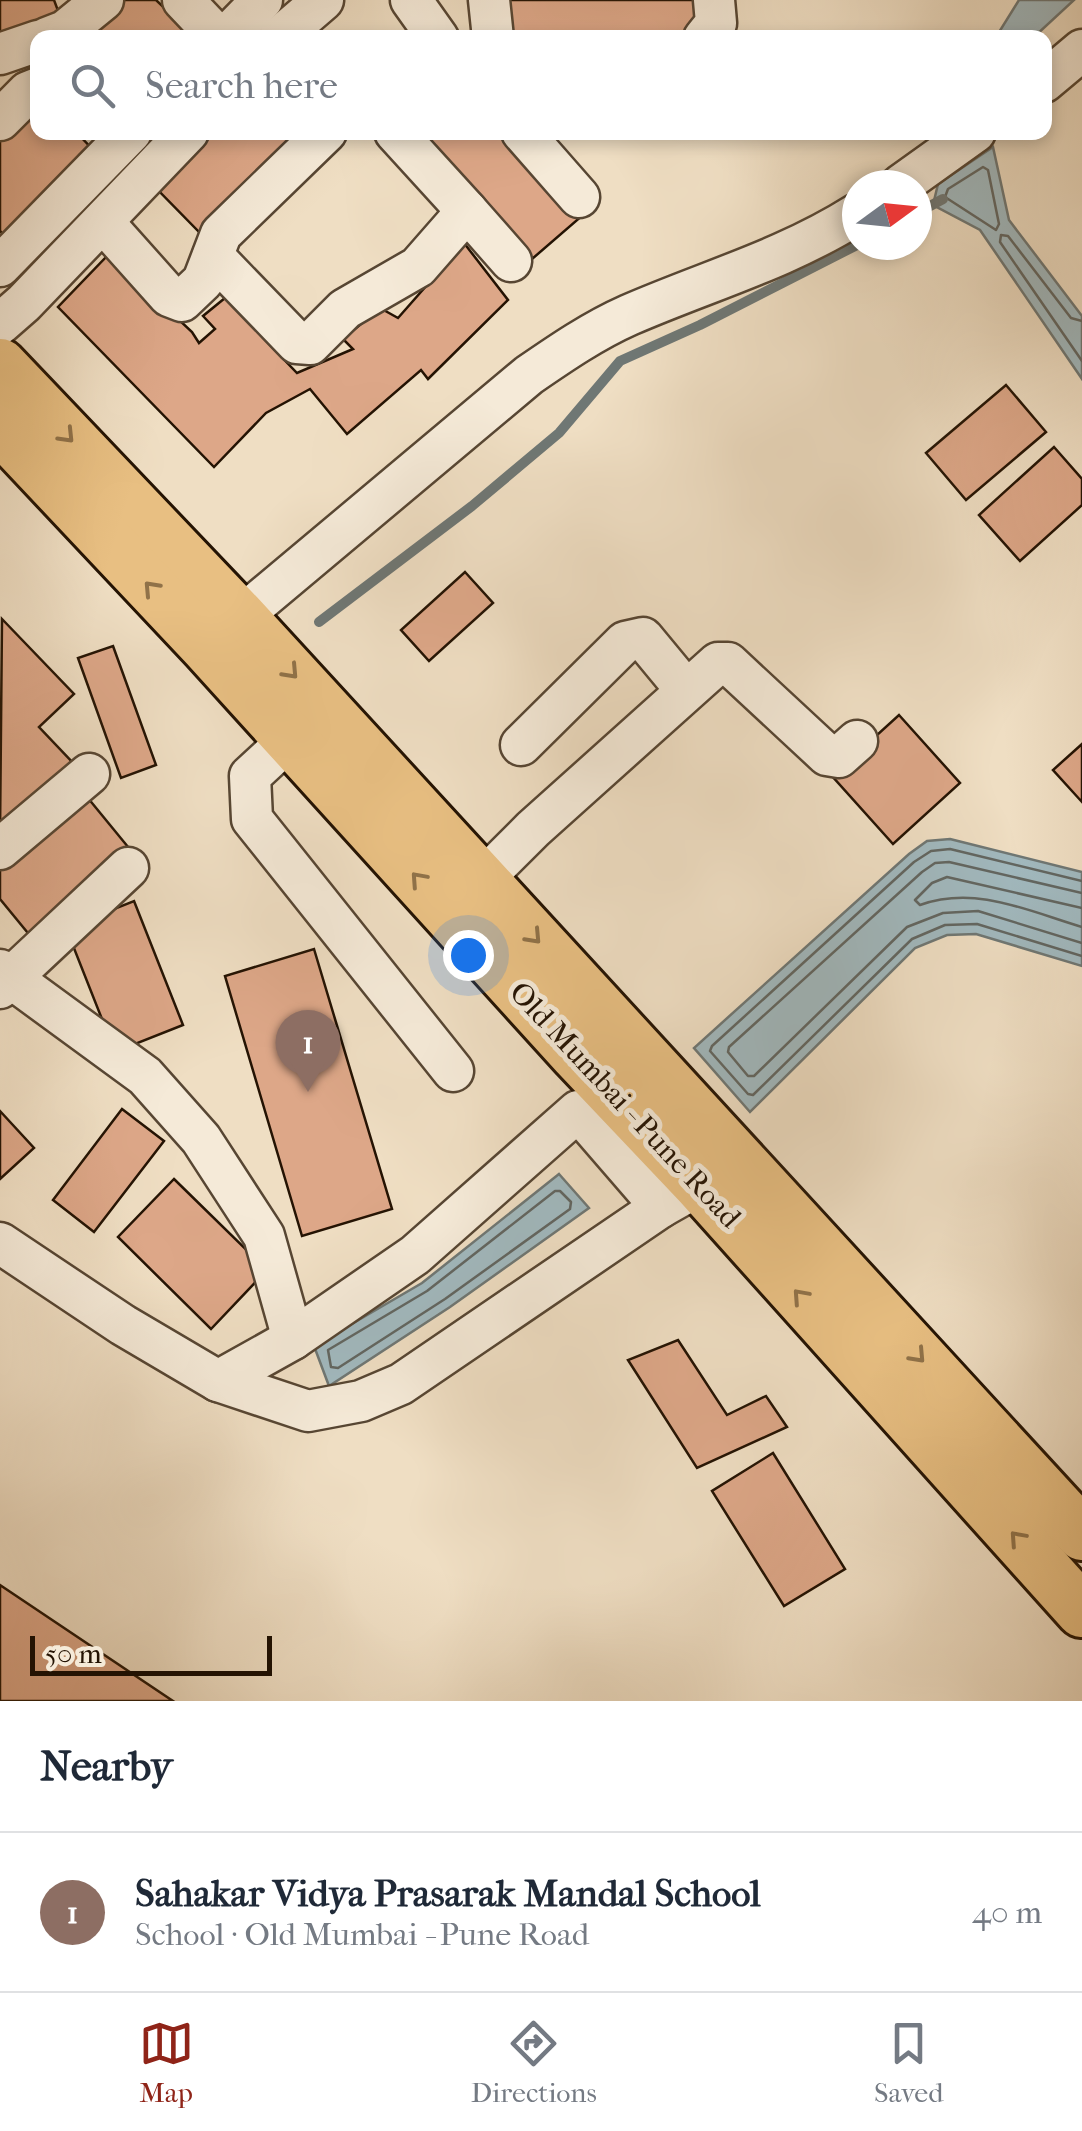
<!DOCTYPE html>
<meta charset="utf-8">
<style>
body{margin:0;font-family:"IM FELL French Canon",serif;background:#f2f2f3;color:#1f2937}
.compass{position:absolute;left:842px;top:170px;width:90px;height:90px;border-radius:50%;background:#fff;box-shadow:0 5px 15px #0003;rotate:75deg}
.scale{position:absolute;left:30px;bottom:25px;width:242px;box-sizing:border-box;padding-left:10px;border:5px solid #241303;border-top:0;font-size:28px;line-height:35px;white-space:nowrap;color:#241303;-webkit-text-stroke:8px #f5ead8;paint-order:stroke}
.you{position:absolute;left:468px;top:955px;width:35px;height:35px;margin:-25px;border:8px solid #fff;border-radius:50%;background:#1a73e8;box-shadow:0 0 0 15px #1a73e833}
.badge{display:grid;place-items:center;width:65px;height:65px;border-radius:50%;background:#8f2418;color:#fff;font-size:32px;font-weight:700}
.pin{position:absolute;translate:-50% -82px;filter:drop-shadow(0 2px 5px #0008)}
.pin::after{content:'';position:absolute;top:52px;width:35px;height:30px;background:inherit;clip-path:polygon(0 0,100% 0,50% 100%)}
.list{margin:0;padding:0;list-style:none}
h2{display:flex;justify-content:space-between;align-items:center;height:130px;margin:0;padding:0 40px;font-size:42px}
h2 small{font-size:32px;font-weight:400;color:#747a83}
.list li{display:grid;grid-template-columns:65px 1fr auto;gap:30px;align-items:center;box-sizing:border-box;height:160px;padding:0 40px;border-top:2px solid #e0e1e3}
.list b{display:block;font-size:38px;white-space:nowrap}
.list p{margin:0;font-size:32px;white-space:nowrap;color:#747a83}
.list em{font-size:32px;font-style:normal;color:#747a83}
.icon{flex:none;width:55px;height:55px;fill:none;stroke:currentColor;stroke-width:2;stroke-linecap:round;stroke-linejoin:round}
.map{position:relative;flex:none;width:1082px;height:1701px;overflow:hidden}
.search{position:absolute;background:#fff;box-shadow:0 5px 15px #0003;left:30px;right:30px;top:30px;height:110px;display:flex;align-items:center;gap:25px;box-sizing:border-box;padding:0 35px;border-radius:20px;color:#747a83;font-size:38px}
.sheet{height:290px;background:#fff}
nav{display:flex;justify-content:space-around;align-items:center;box-sizing:border-box;height:140px;border-top:2px solid #e0e1e3;background:#fff;font-size:28px;color:#747a83}
nav a{display:grid;justify-items:center;gap:5px}
nav .on{color:#8f2418}
.map>svg:first-child{display:block}
.water{fill:#a1b9bf;stroke:#6f7774;stroke-width:2.5}
.lines{fill:none;stroke-linecap:round;stroke-linejoin:round}
.shore{stroke:#626661;stroke-width:2.5}
.stream{stroke:#6f7774;stroke-width:10}
.building{fill:#dda788;stroke:#241303;stroke-width:2.5}
.minor-casing{stroke:#574633;stroke-width:45}
.major-casing{stroke:#241303;stroke-width:58}
.minor{stroke:#f5ead8;stroke-width:40}
.major{stroke:#e8bf82;stroke-width:52}
.oneway{stroke:#907249}
.labels{text-anchor:middle;dominant-baseline:central;stroke-width:10;stroke-linejoin:round;paint-order:stroke}
.street-label{font-size:30px;fill:#241303;stroke:#f5ead8}
</style>
<div class="map">
<svg width="1082" height="1701" viewBox="0 0 1082 1701">
<rect width="100%" height="100%" fill="#efdec3"/>
<filter id="stains"><feTurbulence type="fractalNoise" baseFrequency=".002" numOctaves="4"/><feColorMatrix values="0 0 0 0 .2 0 0 0 0 .09 0 0 0 0 .02 0 0 0 .5 -.17"/></filter>
<radialGradient id="worn" r=".72"><stop offset=".6" stop-color="#630" stop-opacity="0"/><stop offset="1" stop-color="#630" stop-opacity=".3"/></radialGradient>
<g class="water">
<polygon points="1019,0 1074,0 1034,37 996,37"/>
<polygon points="993,147 1009,220 1082,316 1082,379 980,230 933,205 938,184"/>
<polygon points="950,839 1082,872 1082,966 976,934 947,935 915,948 750,1112 694,1048 909,854 927,841"/>
<polygon points="559,1174 589,1208 450,1307 329,1386 314,1346 422,1283"/>
</g>
<g class="lines">
<g class="shore">
<polygon points="983,167 988,170 999,224 996,230 945,197 948,189"/>
<polyline points="1082,321 1071,318 1008,236 1001,235 1000,242 1082,361"/>
<polyline points="1082,881 950,849 931,851 914,862 712,1046 710,1051 748,1094 753,1095 912,939 945,925 977,924 1082,956"/>
<polyline points="1082,893 949,862 935,863 922,872 729,1047 728,1052 748,1076 754,1076 907,927 943,913 978,911 1082,943"/>
<path d="M 1082,908 L 947,877 L 932,883 L 915,900 L 920,905 C 976,885 1028,911 1082,927"/>
<polygon points="555,1191 560,1191 571,1202 570,1209 445,1299 338,1368 331,1367 328,1350 427,1291"/>
</g>
<g class="stream">
<polyline points="917,213 943,199"/>
<polyline points="319,622 472,506 559,433 620,361 700,325 857,245"/>
</g>
</g>
<g class="building">
<polygon points="0,0 54,0 63,24 0,48"/>
<polygon points="118,0 156,0 195,37 85,38"/>
<polygon points="505,0 697,0 698,32 621,38 509,38"/>
<polygon points="38,99 38,132 76,132 99,156 11,242 0,231 0,136"/>
<polygon points="208,132 308,132 203,236 154,186"/>
<polygon points="413,132 505,132 583,215 532,259"/>
<polygon points="464,243 508,300 428,379 421,370 347,434 310,389 266,413 214,467 58,307 109,254 192,332 199,343 215,329 203,316 225,298 297,373 353,349 343,339 380,308 398,318"/>
<polygon points="1006,385 1046,432 966,500 926,453"/>
<polygon points="1054,447 1082,479 1082,505 1020,561 979,515"/>
<polygon points="465,572 493,603 429,661 401,630"/>
<polygon points="2,619 74,694 39,727 76,766 0,835"/>
<polygon points="113,646 156,765 121,778 78,658"/>
<polygon points="899,715 960,783 893,844 832,776"/>
<polygon points="1082,744 1082,802 1053,770"/>
<polygon points="83,792 133,853 32,938 0,899 0,862"/>
<polygon points="134,901 183,1025 115,1052 66,928"/>
<polygon points="314,949 392,1209 302,1236 225,976"/>
<polygon points="122,1109 164,1141 94,1232 53,1200"/>
<polygon points="0,1111 34,1148 0,1179"/>
<polygon points="174,1179 267,1270 211,1329 118,1237"/>
<polygon points="678,1340 727,1415 766,1396 787,1427 697,1468 628,1360"/>
<polygon points="773,1453 845,1569 784,1606 712,1491"/>
<polygon points="0,1585 173,1701 0,1701"/>
</g>
<g class="lines">
<defs>
<g id="minor">
<polyline points="183,0 219,38"/>
<polyline points="411,0 438,38"/>
<polyline points="489,0 493,38"/>
<polyline points="47,38 65,31 103,0"/>
<polyline points="225,38 262,0"/>
<polyline points="279,38 323,0"/>
<polyline points="704,38 716,23 714,0"/>
<polyline points="0,54 38,41"/>
<polyline points="1044,82 1082,50"/>
<polyline points="0,120 28,92 38,88"/>
<polyline points="522,132 579,197"/>
<polyline points="901,185 975,132"/>
<polyline points="467,211 511,261"/>
<polyline points="103,222 169,296 182,301 203,281 221,234 326,132"/>
<polyline points="213,256 297,343 310,344 345,309 418,267 467,211 395,132"/>
<polyline points="0,266 131,132"/>
<polyline points="0,324 24,303 188,132"/>
<path d="M 219,635 L 529,375 C 561,353 593,331 629,315 C 707,281 784,260 857,214"/>
<polyline points="291,738 250,776 252,819 453,1071"/>
<polyline points="521,745 625,642 643,638 686,690"/>
<polyline points="0,849 89,774"/>
<polyline points="482,880 533,829 718,663 728,663 827,755 839,757 857,741"/>
<polyline points="0,970 145,1076 201,1139 264,1236 293,1339"/>
<polyline points="0,988 128,868"/>
<polyline points="0,1243 123,1325 218,1381 308,1411 361,1401 401,1384 661,1207 700,1185 720,1168"/>
<polyline points="218,1381 293,1339 415,1255 578,1111 661,1207"/>
</g>
<g id="major">
<polyline points="0,365 239,616 1082,1534"/>
<polyline points="0,427 206,646 576,1054 700,1185 1082,1611"/>
</g>
</defs>
<use href="#minor" class="minor-casing"/>
<use href="#major" class="major-casing"/>
<use href="#minor" class="minor"/>
<use href="#major" class="major"/>
</g>
<defs><path id="oneway-chevron" d="M-2-3.5L2.5 0L-2 3.5" fill="none" stroke-width="1.6" stroke-linecap="round" stroke-linejoin="round" transform="scale(2.5)"/></defs>
<g class="oneway">
<use href="#oneway-chevron" transform="translate(67 436) rotate(46)"/>
<use href="#oneway-chevron" transform="translate(151 588) rotate(-133)"/>
<use href="#oneway-chevron" transform="translate(291 672) rotate(47)"/>
<use href="#oneway-chevron" transform="translate(418 879) rotate(-132)"/>
<use href="#oneway-chevron" transform="translate(534 937) rotate(47)"/>
<use href="#oneway-chevron" transform="translate(800 1296) rotate(-132)"/>
<use href="#oneway-chevron" transform="translate(918 1356) rotate(47)"/>
<use href="#oneway-chevron" transform="translate(1017 1538) rotate(-132)"/>
</g>
<g class="labels">
<g class="street-label">
<text transform="translate(625 1105) rotate(47)">Old Mumbai - Pune Road</text>
</g>
</g>
<rect width="100%" height="100%" filter="url(#stains)"/>
<rect width="100%" height="100%" fill="url(#worn)"/>
</svg>
<svg class="compass" viewBox="-18 -18 36 36"><path d="M0-13l5 13h-10z" fill="#e53935"/><path d="M0 13l5-13h-10z" fill="#747a83"/></svg>
<div class="scale">50 m</div>
<div class="you"></div>
<div class="pin badge" style="left:308px;top:1092px;background:#8d6e63">1</div>
<div class="search"><svg class="icon" aria-label="search" viewBox="0 0 24 24"><circle cx="10" cy="10" r="6"/><path d="M15 15l6 6"/></svg>Search here</div>
</div>
<section class="sheet">
<h2>Nearby<small></small></h2>
<ul class="list">
<li><span class="badge" style="background:#8d6e63">1</span><div><b>Sahakar Vidya Prasarak Mandal School</b><p>School · Old Mumbai - Pune Road</p></div><em>40 m</em></li>
</ul>
</section>
<nav>
<a class="on"><svg class="icon" aria-label="map" viewBox="0 0 24 24"><path d="M3 6l6-2 6 2 6-2v14l-6 2-6-2-6 2zM9 4v14M15 6v14"/></svg>Map</a>
<a><svg class="icon" aria-label="directions" viewBox="0 0 24 24"><path d="M12 3l9 9-9 9-9-9zM9 14v-3h6M13 9l2 2-2 2"/></svg>Directions</a>
<a><svg class="icon" aria-label="saved" viewBox="0 0 24 24"><path d="M7 4h10v16l-5-4-5 4z"/></svg>Saved</a>
</nav>
